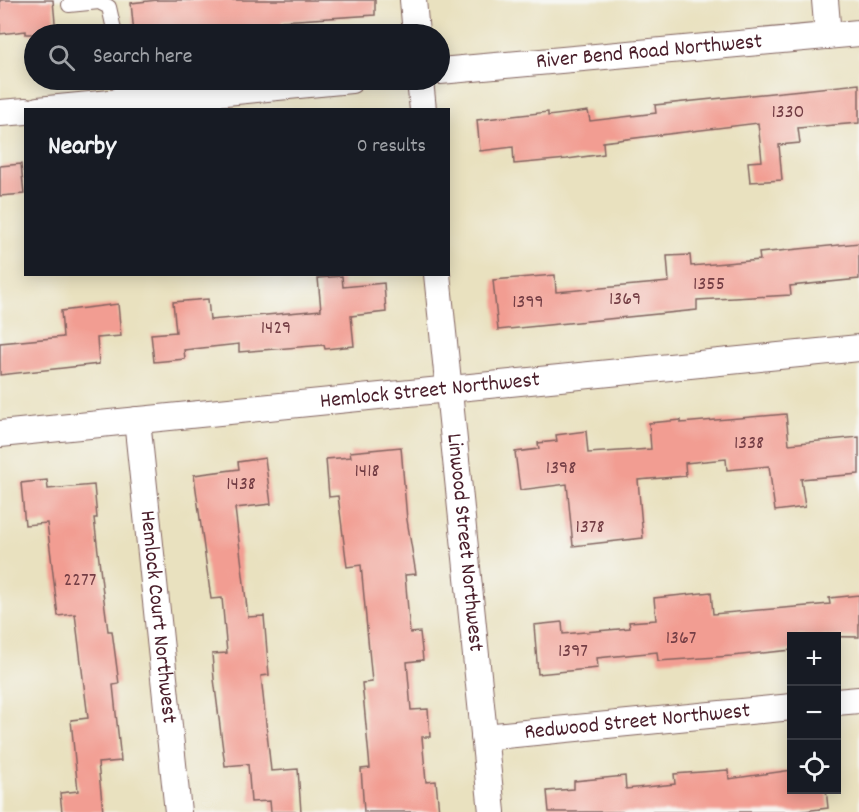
<!DOCTYPE html>
<meta charset="utf-8">
<style>
body{margin:0;font-family:Dekko,sans-serif;background:#20242c;color:#f1f3f6}
.controls{position:absolute;right:18px;bottom:18px;display:grid;overflow:hidden;border-radius:0px;box-shadow:0 3px 15px #0003}
.controls button{width:54px;height:54px;display:grid;place-items:center;padding:0;border:0;border-bottom:2px solid #363941;background:#171b24;color:#f1f3f6;font:30px sans-serif}
.list{margin:0;padding:0;list-style:none}
h2{display:flex;justify-content:space-between;align-items:center;height:78px;margin:0;padding:0 24px;font-size:26px}
h2 small{font-size:20px;font-weight:400;color:#9ea1a6}
.icon{flex:none;width:33px;height:33px;fill:none;stroke:currentColor;stroke-width:2;stroke-linecap:round;stroke-linejoin:round}
.map{position:relative;flex:none;width:859px;height:812px;overflow:hidden}
.search{position:absolute;background:#171b24;box-shadow:0 3px 15px #0003;left:24px;top:24px;width:426px;height:66px;display:flex;align-items:center;gap:15px;box-sizing:border-box;padding:0 21px;border-radius:33px;color:#9ea1a6;font-size:22px}
.panel{position:absolute;background:#171b24;box-shadow:0 3px 15px #0003;left:24px;top:108px;width:426px;height:168px;border-radius:0px}
.map>svg:first-child{display:block}
.building{fill:#f29d92}
.lines{fill:none;stroke-linecap:round;stroke-linejoin:round}
.service-casing{stroke:#82635f;stroke-width:16}
.minor-casing{stroke:#82635f;stroke-width:28}
.service{stroke:#fff;stroke-width:14}
.minor{stroke:#fff;stroke-width:26}
.labels{text-anchor:middle;dominant-baseline:central;stroke-width:5;stroke-linejoin:round;paint-order:stroke}
.number-label{font-size:20px;fill:#743e45}
.street-label{font-size:22px;fill:#4a1f2b;stroke:#f6f6f2}
</style>
<div class="map">
<svg width="859" height="812" viewBox="0 0 859 812">
<rect width="100%" height="100%" fill="#f6f6f2"/>
<filter id="ink" filterUnits="userSpaceOnUse"><feTurbulence type="fractalNoise" baseFrequency=".0167" numOctaves="2"/><feDisplacementMap in="SourceGraphic" scale="12" xChannelSelector="R" yChannelSelector="G"/><feConvolveMatrix kernelMatrix="1 2 1 2 8 2 1 2 1" color-interpolation-filters="sRGB"/></filter>
<filter id="wash" filterUnits="userSpaceOnUse"><feTurbulence type="fractalNoise" baseFrequency=".008" numOctaves="4" result="noise"/><feDisplacementMap in="SourceGraphic" scale="24" xChannelSelector="R" yChannelSelector="G"/><feGaussianBlur stdDeviation="1.35" result="paint"/><feColorMatrix in="noise" values="0 0 0 0 0 0 0 0 0 0 0 0 0 0 0 0 0 1.4 0 .05"/><feComposite in="paint" operator="in"/></filter>
<g filter="url(#wash)">
<rect width="100%" height="100%" fill="#e9e1bf"/>
<g id="blocks">
<g class="building">
<polygon points="0,0 53,0 56,34 26,34 26,31 0,34"/>
<polygon points="157,0 375,0 375,15 282,21 282,27 206,31 206,34 134,34 131,3"/>
<polygon points="859,84 859,123 798,128 800,143 779,145 782,180 750,182 748,162 762,161 758,123 603,142 604,154 567,159 514,164 513,147 480,151 477,120 548,112 548,116 588,111 590,121 656,113 655,105"/>
<polygon points="21,164 24,194 0,196 0,166"/>
<polygon points="859,243 859,279 790,286 791,295 697,300 697,310 498,330 493,280 555,275 556,292 669,282 667,256 690,255 691,266 760,260 759,253"/>
<polygon points="342,276 343,287 384,283 386,312 351,316 354,346 325,349 324,345 239,352 239,344 184,350 185,359 154,362 151,334 176,332 173,302 208,299 210,320 321,310 318,278"/>
<polygon points="118,304 121,336 97,338 99,364 0,375 0,343 63,337 61,311"/>
<polygon points="786,414 789,444 859,437 859,474 801,479 805,507 775,511 769,466 727,470 726,459 685,463 686,476 638,480 643,538 573,546 567,484 520,490 515,452 539,449 538,443 557,441 556,435 586,431 588,453 651,449 649,423 681,420 681,423"/>
<polygon points="401,447 407,520 416,574 405,575 410,633 420,632 423,660 407,662 411,710 428,709 430,737 422,737 426,782 436,781 439,812 364,812 361,769 370,768 362,683 372,682 361,565 347,567 338,496 329,497 326,459 351,457 350,452"/>
<polygon points="265,458 271,504 235,508 248,617 264,616 269,675 261,676 271,771 298,769 301,812 271,812 270,801 251,802 248,764 225,766 214,679 212,654 227,653 222,598 211,599 194,475 239,469 238,462"/>
<polygon points="47,480 48,489 94,485 97,518 94,518 102,585 108,631 112,631 119,684 113,685 121,761 98,763 103,812 62,812 60,793 78,791 71,720 88,718 75,614 58,616 47,523 25,525 21,483"/>
<polygon points="711,592 713,614 830,604 829,598 859,595 859,637 792,636 792,650 732,656 658,661 657,652 597,658 598,668 538,674 534,625 562,622 563,634 630,628 629,622 656,620 654,598"/>
<polygon points="728,770 729,779 792,770 792,789 826,789 828,808 796,812 549,812 547,791 574,789 574,781 625,776 626,789 675,784 674,774"/>
</g>
</g>
</g>
<g filter="url(#ink)">
<use href="#blocks" fill-opacity="0" stroke="#82635f" stroke-width="1.5"/>
<g class="lines">
<defs>
<g id="service">
<polyline points="69,5 99,2 109,7 115,34"/>
<polyline points="119,80 122,101"/>
</g>
<g id="minor">
<polyline points="413,0 416,34"/>
<polyline points="825,0 828,36"/>
<path id="s1" d="M 440,71 L 859,33"/>
<polyline points="420,80 423,110"/>
<polyline points="38,110 351,80"/>
<polyline points="0,113 26,111"/>
<path id="s2" d="M 437,274 L 492,812"/>
<path id="s3" d="M 137,420 L 178,812"/>
<path id="s4" d="M 0,434 L 859,348"/>
<polyline points="836,702 859,700"/>
<path id="s5" d="M 484,737 L 792,707"/>
</g>
</defs>
<use href="#service" class="service-casing"/>
<use href="#minor" class="minor-casing"/>
<use href="#service" class="service"/>
<use href="#minor" class="minor"/>
</g>
</g>
<g class="labels">
<g class="number-label">
<text x="788" y="113">1330</text>
<text x="709" y="285">1355</text>
<text x="625" y="300">1369</text>
<text x="528" y="303">1399</text>
<text x="276" y="329">1429</text>
<text x="749" y="444">1338</text>
<text x="561" y="469">1398</text>
<text x="367" y="472">1418</text>
<text x="241" y="485">1438</text>
<text x="590" y="528">1378</text>
<text x="80" y="581">2277</text>
<text x="681" y="639">1367</text>
<text x="573" y="652">1397</text>
</g>
<g class="street-label">
<text stroke="none"><textPath href="#s1" startOffset="210">River Bend Road Northwest</textPath></text>
<text stroke="none"><textPath href="#s4" startOffset="432">Hemlock Street Northwest</textPath></text>
<text stroke="none"><textPath href="#s2" startOffset="270">Linwood Street Northwest</textPath></text>
<text stroke="none"><textPath href="#s3" startOffset="198">Hemlock Court Northwest</textPath></text>
<text stroke="none"><textPath href="#s5" startOffset="154">Redwood Street Northwest</textPath></text>
</g>
</g>
</svg>
<div class="controls">
<button>+</button>
<button>−</button>
<button><svg class="icon" aria-label="locate" viewBox="0 0 24 24"><circle cx="12" cy="12" r="6"/><path d="M12 2v4M12 18v4M2 12h4M18 12h4"/></svg></button>
</div>
<div class="search"><svg class="icon" aria-label="search" viewBox="0 0 24 24"><circle cx="10" cy="10" r="6"/><path d="M15 15l6 6"/></svg>Search here</div>
<section class="panel">
<h2>Nearby<small>0 results</small></h2>
<ul class="list">
</ul>
</section>
</div>
